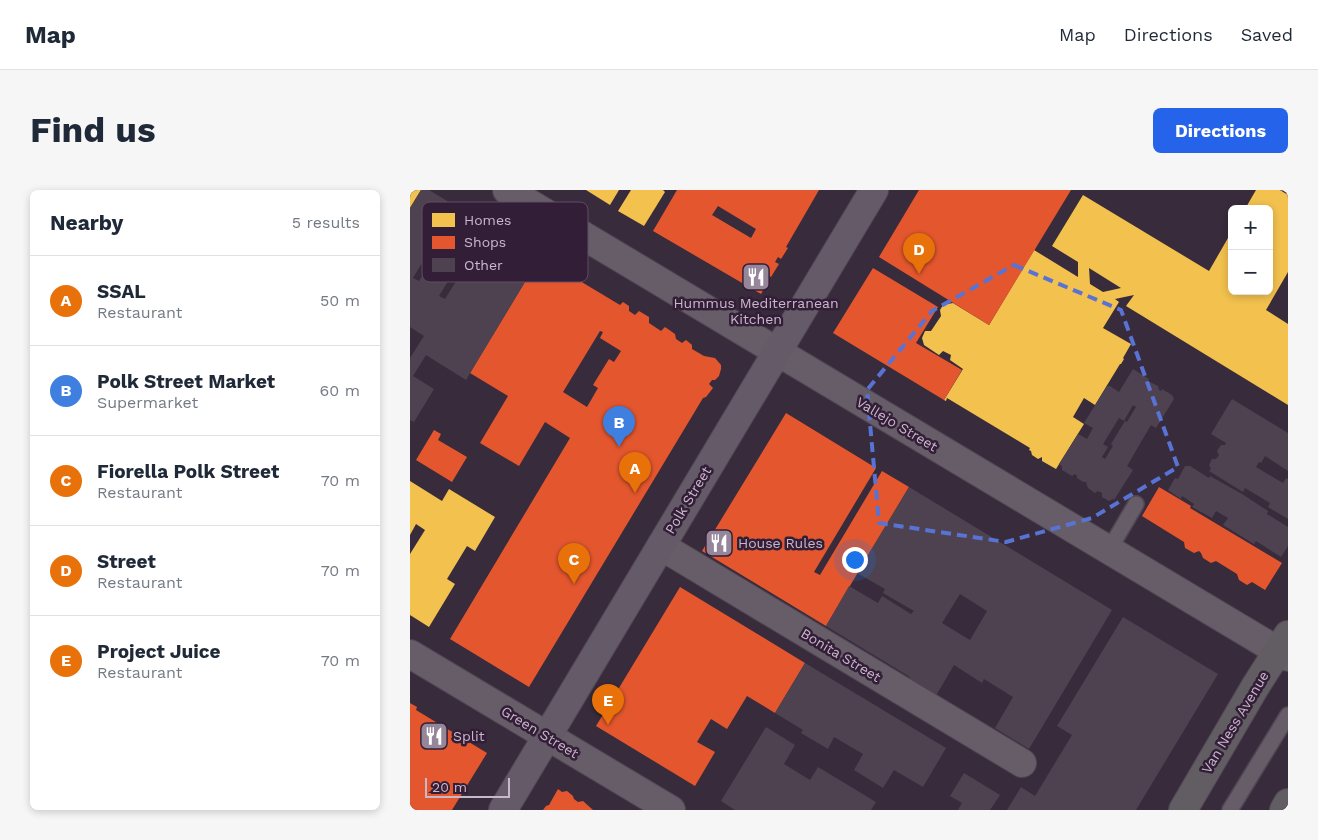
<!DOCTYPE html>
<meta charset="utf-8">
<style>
body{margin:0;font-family:"Work Sans",sans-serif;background:#f6f6f7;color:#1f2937}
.controls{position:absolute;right:15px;top:15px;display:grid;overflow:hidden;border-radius:8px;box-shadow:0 2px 8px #0003}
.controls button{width:45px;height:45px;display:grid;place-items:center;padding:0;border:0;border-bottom:1px solid #e0e1e3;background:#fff;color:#1f2937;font:25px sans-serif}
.scale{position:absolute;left:15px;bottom:12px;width:85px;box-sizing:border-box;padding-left:5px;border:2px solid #c9b7cc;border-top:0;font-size:14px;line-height:18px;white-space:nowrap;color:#c9b7cc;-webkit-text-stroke:4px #331e37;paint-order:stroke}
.you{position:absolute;left:444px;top:369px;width:18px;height:18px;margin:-12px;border:4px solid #fff;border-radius:50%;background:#1a73e8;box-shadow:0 0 0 8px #1a73e833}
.badge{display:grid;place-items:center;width:32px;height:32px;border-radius:50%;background:#2563eb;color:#fff;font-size:16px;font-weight:700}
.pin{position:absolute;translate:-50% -41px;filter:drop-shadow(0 1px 2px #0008)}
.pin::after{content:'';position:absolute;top:26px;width:18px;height:15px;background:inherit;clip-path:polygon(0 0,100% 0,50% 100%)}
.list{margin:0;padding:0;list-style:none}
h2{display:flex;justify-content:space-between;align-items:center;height:65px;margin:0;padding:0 20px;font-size:21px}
h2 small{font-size:16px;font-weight:400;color:#747a83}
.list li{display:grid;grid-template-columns:32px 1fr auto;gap:15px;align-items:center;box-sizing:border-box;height:90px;padding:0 20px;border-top:1px solid #e0e1e3}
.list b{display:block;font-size:19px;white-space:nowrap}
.list p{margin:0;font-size:16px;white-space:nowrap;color:#747a83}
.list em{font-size:16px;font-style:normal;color:#747a83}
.map{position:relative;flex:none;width:878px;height:620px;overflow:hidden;border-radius:8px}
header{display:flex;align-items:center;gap:30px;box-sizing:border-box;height:70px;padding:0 25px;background:#fff;border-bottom:1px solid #e0e1e3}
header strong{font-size:24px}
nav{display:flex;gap:28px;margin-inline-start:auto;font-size:18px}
.intro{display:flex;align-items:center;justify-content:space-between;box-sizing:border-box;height:120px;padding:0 30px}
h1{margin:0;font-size:35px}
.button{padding:12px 22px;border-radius:8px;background:#2563eb;color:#fff;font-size:18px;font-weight:700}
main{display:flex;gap:30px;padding:0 30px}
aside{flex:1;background:#fff;border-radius:8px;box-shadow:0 2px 8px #0003}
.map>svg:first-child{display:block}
.homes{fill:#f2c14e;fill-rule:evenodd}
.shops{fill:#e4572e;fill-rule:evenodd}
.building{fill:#4e4250;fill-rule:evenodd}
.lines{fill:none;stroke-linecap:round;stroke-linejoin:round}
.lane-casing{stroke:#504653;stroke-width:18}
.street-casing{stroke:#504653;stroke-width:30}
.secondary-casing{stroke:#534755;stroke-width:30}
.highway-casing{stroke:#544857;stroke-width:30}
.lane{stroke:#675d69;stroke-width:15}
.street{stroke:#675d69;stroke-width:28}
.secondary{stroke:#655b68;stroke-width:28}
.highway{stroke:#615d63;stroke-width:28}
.marked{fill:none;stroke:#5973d4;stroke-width:4;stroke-dasharray:10 6;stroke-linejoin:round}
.labels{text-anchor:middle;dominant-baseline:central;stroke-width:5;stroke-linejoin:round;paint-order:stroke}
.poi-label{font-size:14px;fill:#c9b7cc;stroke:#331e37;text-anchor:start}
.street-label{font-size:14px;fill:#c9b7cc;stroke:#331e37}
.key{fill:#331e37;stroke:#604c64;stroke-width:1}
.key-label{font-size:14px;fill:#c9b7cc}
</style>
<header>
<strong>Map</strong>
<nav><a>Map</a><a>Directions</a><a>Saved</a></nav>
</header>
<div class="intro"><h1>Find us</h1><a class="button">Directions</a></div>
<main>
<aside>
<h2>Nearby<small>5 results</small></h2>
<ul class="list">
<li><span class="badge" style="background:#e8710a">A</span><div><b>SSAL</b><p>Restaurant</p></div><em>50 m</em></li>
<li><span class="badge" style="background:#3f7fe0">B</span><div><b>Polk Street Market</b><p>Supermarket</p></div><em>60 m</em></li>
<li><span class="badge" style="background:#e8710a">C</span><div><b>Fiorella Polk Street</b><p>Restaurant</p></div><em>70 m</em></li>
<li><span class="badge" style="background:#e8710a">D</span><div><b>Street</b><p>Restaurant</p></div><em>70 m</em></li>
<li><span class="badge" style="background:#e8710a">E</span><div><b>Project Juice</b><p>Restaurant</p></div><em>70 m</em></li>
</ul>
</aside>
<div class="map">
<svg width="878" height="620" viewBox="0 0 878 620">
<rect width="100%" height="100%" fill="#382b3c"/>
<g class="homes">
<polygon points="0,0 11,0 0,18"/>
<polygon points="176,0 209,0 200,15"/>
<polygon points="221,0 253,0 255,2 234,36 208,21"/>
<path d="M 846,0 L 870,0 L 878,5 L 878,82 L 856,120 L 878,134 L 878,215 L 716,116 L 724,105 L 705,109 L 709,112 L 693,138 L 721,154 L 713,168 L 714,169 L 711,174 L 710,174 L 685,215 L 674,208 L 663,227 L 674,234 L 646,279 L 632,271 L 632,267 L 628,269 L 622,265 L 621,261 L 619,260 L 620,258 L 537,208 L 536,211 L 534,210 L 553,179 L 540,170 L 541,165 L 533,161 L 529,165 L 514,155 L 512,148 L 515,141 L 521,141 L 531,126 L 530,120 L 533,115 L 543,113 L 579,135 L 624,60 L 668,87 L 668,72 L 642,56 L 673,5 L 799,81 L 822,41 L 822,101 L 859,101 L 859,19 L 835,19 ZM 679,78 L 711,98 L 693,102 L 680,94 Z"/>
<polygon points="0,291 32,311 39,299 85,327 65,361 57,356 37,389 45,394 19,437 0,425 0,364 15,340 6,334 0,345"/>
</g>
<g class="shops">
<path d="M 267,0 L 409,0 L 376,57 L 378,58 L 371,69 L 368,67 L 365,72 L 369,74 L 361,87 L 357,85 L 355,89 L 358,91 L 351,104 L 243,41 ZM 308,16 L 346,39 L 341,48 L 302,25 Z"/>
<polygon points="509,0 661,0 579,135 469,67"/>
<path d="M 130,67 L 210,115 L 213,112 L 219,116 L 219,121 L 225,125 L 229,121 L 239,127 L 239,133 L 251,141 L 255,137 L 265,144 L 266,149 L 272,153 L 276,150 L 282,155 L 282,159 L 294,166 L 305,168 L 311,175 L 311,179 L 309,186 L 305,190 L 302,190 L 299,194 L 303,198 L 296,207 L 293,208 L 119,497 L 40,449 L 160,248 L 135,232 L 109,276 L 70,253 L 98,206 L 60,183 ZM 190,141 L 193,142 L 190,148 L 211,161 L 204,172 L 199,169 L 183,195 L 188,198 L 177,217 L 153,202 Z"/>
<polygon points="463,78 528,117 506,153 552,180 534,210 423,143"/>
<polygon points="376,223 466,278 404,382 410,385 472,281 499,297 416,436 292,361"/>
<polygon points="24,240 31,244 28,250 57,267 42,292 6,270"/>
<polygon points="749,297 781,316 780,318 872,373 855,400 842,392 837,395 829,390 827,384 806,371 801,373 793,368 791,363 789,361 784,363 775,358 774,352 732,326"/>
<polygon points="270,397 395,473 365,523 337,506 317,539 301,529 287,552 305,562 285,596 186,536"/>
<polygon points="0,513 7,517 6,520 77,563 42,620 0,620"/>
<polygon points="148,599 152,602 157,601 163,606 164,609 168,612 173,611 183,620 133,620 136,616 139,615"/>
</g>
<g class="building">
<path d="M 11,0 L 19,0 L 130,67 L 56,190 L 16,165 L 3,186 L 24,199 L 4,232 L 0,230 L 0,168 L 14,146 L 0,137 L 0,18 ZM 25,51 L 31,55 L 9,91 L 3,88 ZM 57,60 L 63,64 L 35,109 L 29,106 Z"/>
<path d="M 723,179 L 739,189 L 737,192 L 740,192 L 748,196 L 749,200 L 751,201 L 752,199 L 762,205 L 764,209 L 746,238 L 741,235 L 717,276 L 723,280 L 704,310 L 703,309 L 699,311 L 692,307 L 692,303 L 688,301 L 685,303 L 678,298 L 676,293 L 677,292 L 673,292 L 667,288 L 667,286 L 665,284 L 662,286 L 652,280 L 652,276 L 649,274 L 668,244 L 677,249 L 683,238 L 674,233 L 697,196 L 700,196 L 709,202 ZM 723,215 L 726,217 L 717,232 L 715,231 L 701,254 L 703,256 L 695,269 L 692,267 L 698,257 L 693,254 L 709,228 L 714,231 Z"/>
<polygon points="822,209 878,243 878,281 855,266 851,273 849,272 846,277 873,293 876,288 878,289 878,329 858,317 860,313 835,298 833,302 799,281 801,279 799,275 802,269 806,269 809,265 807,261 811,255 815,255 816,253 801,244"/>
<polygon points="775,276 780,276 799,288 800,286 832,304 858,321 857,324 878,337 878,356 871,367 846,351 844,354 813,335 818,328 806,321 802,328 782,317 784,314 772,306 771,309 758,300 765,288 768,289"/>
<path d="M 499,297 L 702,420 L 619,559 L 585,538 L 603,507 L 574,489 L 572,493 L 544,475 L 524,509 L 497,492 L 500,487 L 416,436 L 439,396 L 468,413 L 472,406 L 501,424 L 504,421 L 473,403 L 475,399 L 447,383 ZM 550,404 L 577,421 L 560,450 L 532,433 Z"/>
<polygon points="713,427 808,484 726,620 597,620 611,597 625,606 662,545 647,536"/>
<polygon points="395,473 536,558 513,597 484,580 473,598 444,580 453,564 424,547 418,559 391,543 393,540 365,523"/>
<polygon points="356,537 385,555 374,574 400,590 408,577 466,612 461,620 325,620 311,611"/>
<polygon points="554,583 590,605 580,620 548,620 552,613 540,606"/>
</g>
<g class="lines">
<defs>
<g id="lane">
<polyline points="699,360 726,314"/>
<polyline points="820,620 878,525"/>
</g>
<g id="street">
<polyline points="97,0 878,467"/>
<polyline points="251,356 612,573"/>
<polyline points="0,464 261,620"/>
</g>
<polyline id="secondary" points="93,620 464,0"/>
<g id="highway">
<polyline points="773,620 845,497 878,445"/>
<polyline points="874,620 878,613"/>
</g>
</defs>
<use href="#lane" class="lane-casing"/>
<use href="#street" class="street-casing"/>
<use href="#secondary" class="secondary-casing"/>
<use href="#highway" class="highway-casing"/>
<use href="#lane" class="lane"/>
<use href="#street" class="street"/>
<use href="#secondary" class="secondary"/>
<use href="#highway" class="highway"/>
</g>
<path class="marked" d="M 604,75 L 711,120 L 768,277 L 682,328 L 596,352 L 469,333 L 457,200 L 522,121 Z"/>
<defs>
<symbol id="restaurant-square" viewBox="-11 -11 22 22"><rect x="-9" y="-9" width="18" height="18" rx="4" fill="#96869a" stroke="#331e37"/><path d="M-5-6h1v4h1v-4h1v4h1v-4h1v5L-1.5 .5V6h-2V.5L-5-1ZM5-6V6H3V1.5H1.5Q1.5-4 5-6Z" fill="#fff"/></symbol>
</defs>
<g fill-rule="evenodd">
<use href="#restaurant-square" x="330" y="71" width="32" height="32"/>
<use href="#restaurant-square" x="293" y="337" width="32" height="32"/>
<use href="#restaurant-square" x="8" y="530" width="32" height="32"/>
</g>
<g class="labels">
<g class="poi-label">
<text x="346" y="113" text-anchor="middle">Hummus Mediterranean<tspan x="346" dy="16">Kitchen</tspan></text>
<text x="328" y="353">House Rules</text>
<text x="43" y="546">Split</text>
</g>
<g class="street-label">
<text transform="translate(487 234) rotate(31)">Vallejo Street</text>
<text transform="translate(278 310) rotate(-59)">Polk Street</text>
<text transform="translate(431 465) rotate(31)">Bonita Street</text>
<text transform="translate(825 532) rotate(-59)">Van Ness Avenue</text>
<text transform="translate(130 542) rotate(31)">Green Street</text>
</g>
</g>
<rect x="12" y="12" width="166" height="80" rx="8" class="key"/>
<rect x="22" y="23" width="23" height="14" fill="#f2c14e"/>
<rect x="22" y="46" width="23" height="13" fill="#e4572e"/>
<rect x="22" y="68" width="23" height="14" fill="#4e4250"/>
<g class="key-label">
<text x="54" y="35">Homes</text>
<text x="54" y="57">Shops</text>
<text x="54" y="80">Other</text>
</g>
</svg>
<div class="controls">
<button>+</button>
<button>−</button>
</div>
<div class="scale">20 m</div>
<div class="you"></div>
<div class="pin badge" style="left:225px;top:303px;background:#e8710a">A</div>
<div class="pin badge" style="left:209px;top:257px;background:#3f7fe0">B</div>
<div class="pin badge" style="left:164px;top:394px;background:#e8710a">C</div>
<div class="pin badge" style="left:509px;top:84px;background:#e8710a">D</div>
<div class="pin badge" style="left:198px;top:535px;background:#e8710a">E</div>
</div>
</main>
